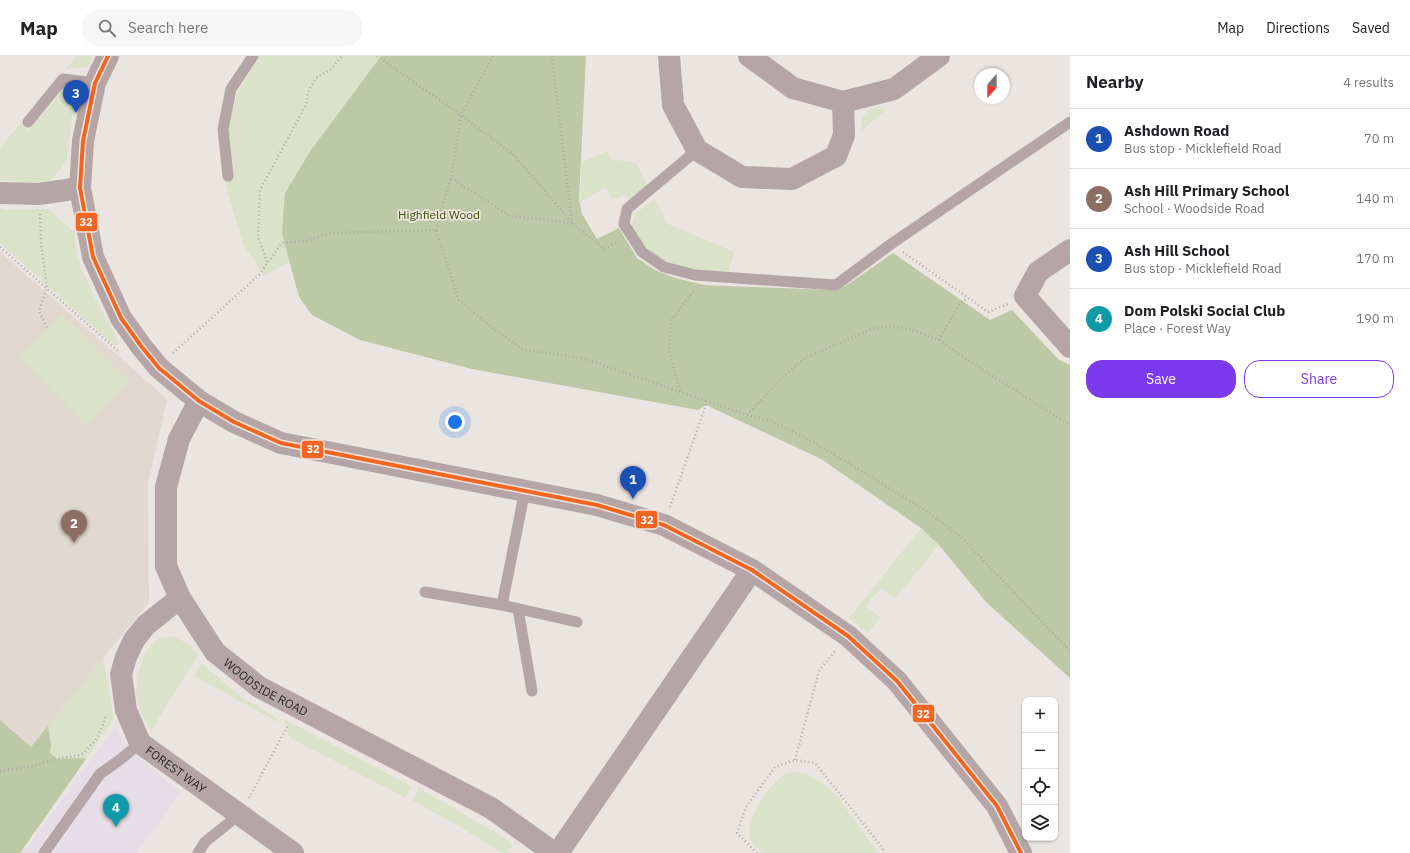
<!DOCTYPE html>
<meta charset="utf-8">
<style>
body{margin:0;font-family:"IBM Plex Sans",sans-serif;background:#f6f6f6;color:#202124}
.controls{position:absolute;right:12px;bottom:12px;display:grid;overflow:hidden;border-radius:8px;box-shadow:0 1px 3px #0004}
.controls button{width:36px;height:36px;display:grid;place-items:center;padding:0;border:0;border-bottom:1px solid #e0e0e0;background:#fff;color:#202124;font:20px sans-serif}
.compass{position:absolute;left:974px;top:12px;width:36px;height:36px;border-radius:50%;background:#fff;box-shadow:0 1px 3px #0004;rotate:201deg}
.you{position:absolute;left:455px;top:366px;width:14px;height:14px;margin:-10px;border:3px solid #fff;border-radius:50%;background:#1a73e8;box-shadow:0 0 0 6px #1a73e833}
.badge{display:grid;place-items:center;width:26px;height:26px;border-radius:50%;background:#7c3aed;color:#fff;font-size:13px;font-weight:700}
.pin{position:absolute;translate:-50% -33px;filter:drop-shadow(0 1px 2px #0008)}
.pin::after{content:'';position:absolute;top:21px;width:14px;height:12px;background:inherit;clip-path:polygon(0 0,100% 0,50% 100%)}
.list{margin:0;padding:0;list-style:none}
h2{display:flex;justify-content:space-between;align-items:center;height:52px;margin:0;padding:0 16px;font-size:17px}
h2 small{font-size:13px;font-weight:400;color:#757577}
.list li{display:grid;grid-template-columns:26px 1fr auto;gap:12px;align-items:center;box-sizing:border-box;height:60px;padding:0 16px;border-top:1px solid #e0e0e0}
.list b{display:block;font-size:15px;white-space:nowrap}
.list p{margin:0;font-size:13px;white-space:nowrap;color:#757577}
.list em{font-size:13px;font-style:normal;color:#757577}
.actions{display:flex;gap:8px;padding:12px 16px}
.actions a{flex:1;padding:9px 0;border:1px solid #7c3aed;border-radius:16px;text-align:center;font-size:14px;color:#7c3aed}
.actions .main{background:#7c3aed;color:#fff}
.icon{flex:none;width:22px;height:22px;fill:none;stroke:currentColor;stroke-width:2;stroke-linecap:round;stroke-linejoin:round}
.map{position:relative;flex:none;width:1070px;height:797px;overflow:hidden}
header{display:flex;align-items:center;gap:24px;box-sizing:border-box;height:56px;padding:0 20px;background:#fff;border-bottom:1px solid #e0e0e0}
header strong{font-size:19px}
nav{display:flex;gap:22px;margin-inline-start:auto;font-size:14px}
.search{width:280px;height:36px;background:#f6f6f6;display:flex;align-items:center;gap:10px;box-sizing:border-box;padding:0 14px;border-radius:16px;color:#757577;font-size:15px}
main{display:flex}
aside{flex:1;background:#fff}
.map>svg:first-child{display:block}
.commercial{fill:#e7dde6}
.built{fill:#e1d8cf}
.green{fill:#dae2c9}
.forest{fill:#bdc8a6}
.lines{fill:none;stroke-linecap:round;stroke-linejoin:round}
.path{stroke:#b3a8a6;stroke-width:2.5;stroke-dasharray:1 3;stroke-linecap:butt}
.lane{stroke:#b6a5a6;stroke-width:11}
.street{stroke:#b6a5a6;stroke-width:22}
.bus-1-casing{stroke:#eee5dd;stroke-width:7}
.bus-1{stroke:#f26522;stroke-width:4}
.labels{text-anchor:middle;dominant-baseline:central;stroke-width:3.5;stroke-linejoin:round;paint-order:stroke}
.park-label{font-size:12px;fill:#394e0c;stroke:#eee5dd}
.street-label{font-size:12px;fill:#2a2724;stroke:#eee5dd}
.line-badge{stroke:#eee5dd;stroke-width:1.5}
.badge-label{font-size:11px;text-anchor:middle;font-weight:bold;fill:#fff}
</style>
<header>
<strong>Map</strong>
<div class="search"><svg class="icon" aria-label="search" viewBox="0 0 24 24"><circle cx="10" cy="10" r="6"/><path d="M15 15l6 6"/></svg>Search here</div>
<nav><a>Map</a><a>Directions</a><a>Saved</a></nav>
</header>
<main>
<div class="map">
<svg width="1070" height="797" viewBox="0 0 1070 797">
<rect width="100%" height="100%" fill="#eae5e1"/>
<polygon class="commercial" points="115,671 127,691 146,709 181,735 137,797 23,797"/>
<polygon class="built" points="0,196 167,343 148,428 149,546 31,691 0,664"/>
<g class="green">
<polygon points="77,0 92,0 88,11 66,13"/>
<polygon points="260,0 381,0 311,94 282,178 289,206 264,220 243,188 225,127 227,72 238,35"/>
<polygon points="67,33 72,35 77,41 72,63 67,103 61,113 50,125 29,127 0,124 0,92 20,68 29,74 62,35"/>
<path d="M 879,50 L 886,54 L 861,75 C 861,61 864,54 879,50 Z"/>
<polygon points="607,95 612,105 618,104 636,107 648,130 631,145 626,138 616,143 611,142 606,131 580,146 582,106"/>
<polygon points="654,143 660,151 666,167 734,196 727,222 667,208 649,198 633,175 632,168 635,158"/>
<polygon points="0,152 9,154 48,153 74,176 78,204 95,242 119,286 118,289 115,290 0,187"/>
<polygon points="62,258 130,326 86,370 18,301"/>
<polygon points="921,472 939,489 895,543 881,532 866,550 880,561 868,577 849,562"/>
<path d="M 172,580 C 183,585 192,589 198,599 L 151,675 C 146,665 139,655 137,644 C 134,627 142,590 160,582 C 163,581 168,581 172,580 Z"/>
<polygon points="103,602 114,663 20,797 0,797 0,664 31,691"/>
<polygon points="203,608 236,637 279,664 278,666 194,620 200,609"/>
<polygon points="283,664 286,664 411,730 411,732 406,742 290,682"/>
<path d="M 792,716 L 807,718 L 828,731 L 841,745 L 878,797 L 763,797 C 759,794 754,790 752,786 C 741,768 768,732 781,721 C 783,718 788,717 792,716 Z"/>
<polygon points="419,732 510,785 512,790 507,797 502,797 459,770 413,745"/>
</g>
<g class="forest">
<polygon points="381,0 586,0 579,144 582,158 597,183 619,172 637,202 655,214 675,222 704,229 830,234 844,231 893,197 990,264 1012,254 1059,304 1070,309 1070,622 986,546 939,489 921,472 821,403 706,349 698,354 472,313 360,284 312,259 299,241 282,178 285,137 311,94"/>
<polygon points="0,664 31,691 48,670 51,689 50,697 57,703 81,702 86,703 20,797 0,797"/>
</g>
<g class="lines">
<g class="path">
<polyline points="377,0 461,59 515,100 572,167 604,193 618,185"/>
<polyline points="451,122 510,160 572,167 552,0"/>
<polyline points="40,158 41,186 47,232 39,255 47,272"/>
<polyline points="436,174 451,122 461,59 493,0"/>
<polyline points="0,191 118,295"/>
<polyline points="903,196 988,256 1008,248"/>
<polyline points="267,206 258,181 260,134 306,49 308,36 316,22 331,13 342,0"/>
<polyline points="939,284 960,247 968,242"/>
<polyline points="173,297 259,219 282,187 307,185 331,177 436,174 459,244 495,274 524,294 582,302 747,359 771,365 812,385 922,452 960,480 1070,595"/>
<polyline points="680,335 669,294 671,265 695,233"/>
<polyline points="747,359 784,320 805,302 872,273 890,270 909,273 939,284 972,307 1070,369"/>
<polyline points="670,451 706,349 705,344"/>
<polyline points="795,704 819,615 835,595"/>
<polyline points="0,715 34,710 55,703 81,699 96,684 105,664 105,658"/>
<polyline points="249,742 288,669"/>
<polyline points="757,797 737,777 746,751 775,711 795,704 815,707 881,790 884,797"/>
</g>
<g class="lane">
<polyline points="28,66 63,23 95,27"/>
<polyline points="697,94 627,153 624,168 642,196 664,211 695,219 836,229 891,188 1070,66"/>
<polyline points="228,120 223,73 231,33 253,0"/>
<polyline points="425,536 502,549 577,566"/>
<polyline points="502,549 525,434"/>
<polyline points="518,553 532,635"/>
<polyline points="44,797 100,718 121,703 140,687"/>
<polyline points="198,797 205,786 240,758"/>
</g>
<g class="street">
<polyline points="108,0 95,27 83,85 80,132 93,201 121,262 141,290 159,312 199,345 234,366 281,387 597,449 664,469 752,514 848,580 897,625 997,750 1021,797"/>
<polyline points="669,0 673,49 697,94 742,121 792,123 836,100 844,79 843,46"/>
<polyline points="749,0 793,32 843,46 894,33 939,0"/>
<polyline points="0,137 39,138 80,132"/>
<polyline points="1070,194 1038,216 1025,240 1070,291"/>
<path id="s1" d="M 199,345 L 179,383 L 166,431 L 166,510 L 180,542 L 215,596 L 259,631 L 491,752 L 554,797"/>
<path id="s2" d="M 180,542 L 146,569 L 134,584 L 126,601 L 121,618 L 126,654 L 140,687 L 293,797"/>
<polyline points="558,797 752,514"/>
</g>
<defs>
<polyline id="bus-1" points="108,0 95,27 83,85 80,132 93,201 121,262 141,290 159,312 199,345 234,366 281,387 597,449 664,469 752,514 848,580 897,625 997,750 1021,797"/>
</defs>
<use href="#bus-1" class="bus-1-casing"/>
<use href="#bus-1" class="bus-1"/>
</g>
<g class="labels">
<g class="park-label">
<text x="439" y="158">Highfield Wood</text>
</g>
<g class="street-label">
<text stroke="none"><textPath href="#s1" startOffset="333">WOODSIDE ROAD</textPath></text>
<text stroke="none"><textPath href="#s2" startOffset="216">FOREST WAY</textPath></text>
</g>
</g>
<g class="line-badge">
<rect x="75" y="156" width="23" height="20" rx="4" fill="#f26522"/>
<rect x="301" y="384" width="23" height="19" rx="4" fill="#f26522"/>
<rect x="635" y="454" width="23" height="19" rx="4" fill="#f26522"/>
<rect x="912" y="648" width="23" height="19" rx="4" fill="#f26522"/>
</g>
<g class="badge-label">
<text x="86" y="170">32</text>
<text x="313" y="397">32</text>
<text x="647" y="468">32</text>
<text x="923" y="662">32</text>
</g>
</svg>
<div class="controls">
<button>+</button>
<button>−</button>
<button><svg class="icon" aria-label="locate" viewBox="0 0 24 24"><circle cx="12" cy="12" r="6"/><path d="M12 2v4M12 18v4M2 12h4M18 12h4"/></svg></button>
<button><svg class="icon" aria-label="layers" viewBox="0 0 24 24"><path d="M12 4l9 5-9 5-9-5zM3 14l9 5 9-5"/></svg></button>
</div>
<svg class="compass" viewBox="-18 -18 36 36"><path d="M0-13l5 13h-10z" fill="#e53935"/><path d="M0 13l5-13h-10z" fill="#757577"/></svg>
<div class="you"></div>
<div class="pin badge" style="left:633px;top:443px;background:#1a4fb4">1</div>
<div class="pin badge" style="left:74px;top:487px;background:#8d6e63">2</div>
<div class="pin badge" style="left:76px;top:57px;background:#1a4fb4">3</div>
<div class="pin badge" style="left:116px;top:771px;background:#0f9aa8">4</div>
</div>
<aside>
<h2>Nearby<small>4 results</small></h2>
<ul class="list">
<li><span class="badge" style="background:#1a4fb4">1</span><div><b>Ashdown Road</b><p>Bus stop · Micklefield Road</p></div><em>70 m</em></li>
<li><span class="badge" style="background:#8d6e63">2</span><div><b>Ash Hill Primary School</b><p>School · Woodside Road</p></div><em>140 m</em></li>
<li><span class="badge" style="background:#1a4fb4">3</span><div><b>Ash Hill School</b><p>Bus stop · Micklefield Road</p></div><em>170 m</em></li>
<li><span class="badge" style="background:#0f9aa8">4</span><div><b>Dom Polski Social Club</b><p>Place · Forest Way</p></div><em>190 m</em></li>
</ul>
<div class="actions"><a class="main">Save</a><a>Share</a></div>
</aside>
</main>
